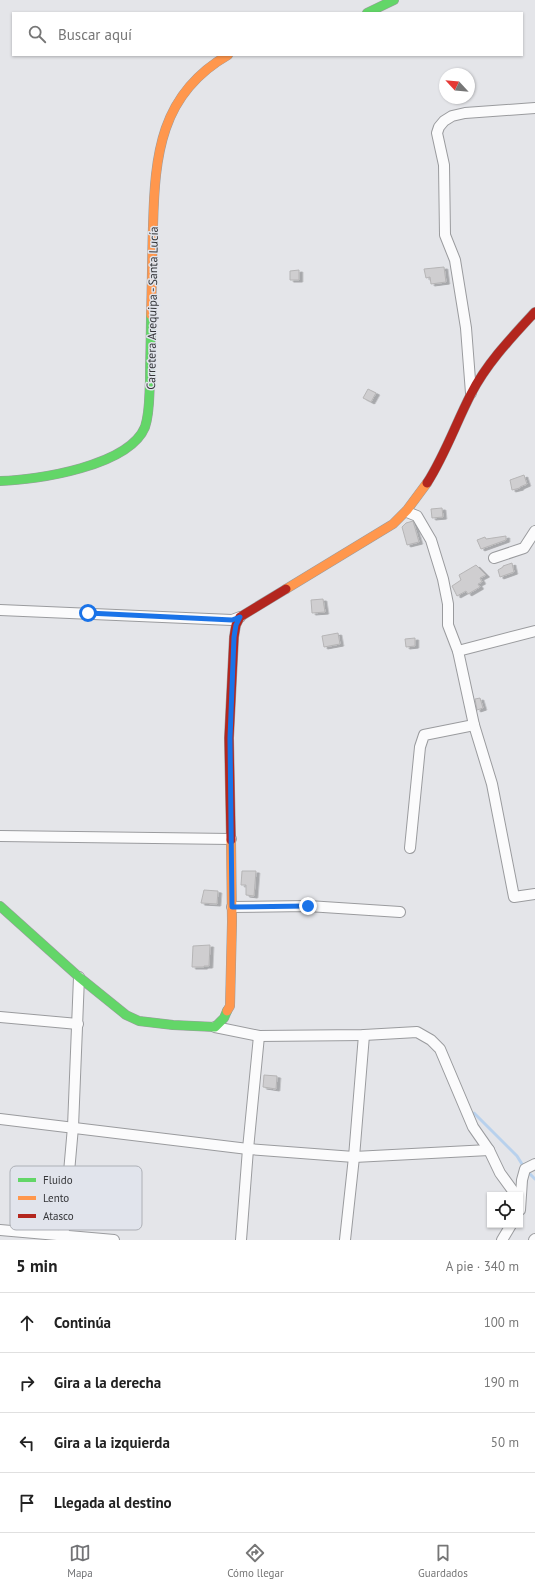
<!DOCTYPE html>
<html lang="es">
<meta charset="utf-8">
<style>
body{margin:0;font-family:"PT Sans",sans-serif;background:#f6f6f6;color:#222}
.controls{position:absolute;right:12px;bottom:12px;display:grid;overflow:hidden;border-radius:0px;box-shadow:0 1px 3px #0004}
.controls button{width:36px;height:36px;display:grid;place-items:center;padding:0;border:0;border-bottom:1px solid #e0e0e0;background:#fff;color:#222;font:20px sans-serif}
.compass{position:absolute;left:439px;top:68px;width:36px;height:36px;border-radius:50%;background:#fff;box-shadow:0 1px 3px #0004;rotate:296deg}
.stop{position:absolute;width:12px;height:12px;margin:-9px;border:3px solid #1a73e8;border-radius:50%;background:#fff}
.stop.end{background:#1a73e8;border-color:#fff;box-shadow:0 1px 4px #0008}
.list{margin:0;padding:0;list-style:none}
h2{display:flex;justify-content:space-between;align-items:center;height:52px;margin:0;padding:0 16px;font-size:17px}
h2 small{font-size:13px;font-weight:400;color:#767676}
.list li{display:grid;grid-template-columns:26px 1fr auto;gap:12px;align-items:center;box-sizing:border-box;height:60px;padding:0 16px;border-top:1px solid #e0e0e0}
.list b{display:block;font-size:15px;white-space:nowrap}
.list em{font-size:13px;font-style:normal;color:#767676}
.icon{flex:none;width:22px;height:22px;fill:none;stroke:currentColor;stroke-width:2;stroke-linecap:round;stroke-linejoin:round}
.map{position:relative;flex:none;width:535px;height:1240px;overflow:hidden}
.search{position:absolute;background:#fff;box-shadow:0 1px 3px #0004;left:12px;right:12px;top:12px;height:44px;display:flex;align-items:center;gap:10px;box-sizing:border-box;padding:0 14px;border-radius:0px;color:#767676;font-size:15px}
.sheet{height:292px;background:#fff}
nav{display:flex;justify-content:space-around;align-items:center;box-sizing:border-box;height:56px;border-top:1px solid #e0e0e0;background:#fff;font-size:11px;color:#767676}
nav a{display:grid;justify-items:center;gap:2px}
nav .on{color:#727376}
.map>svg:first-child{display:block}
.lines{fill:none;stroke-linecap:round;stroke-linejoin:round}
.stream{stroke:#b8d1ed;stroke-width:3}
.building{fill:#cfced0;stroke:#b6b5b6;filter:url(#shadow)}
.street-casing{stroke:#9a9b9e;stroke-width:12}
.fast-casing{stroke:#9a9b9e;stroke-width:10}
.slow-casing{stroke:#9a9b9e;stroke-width:10}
.jam-casing{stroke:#9a9b9e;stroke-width:10}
.street{stroke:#fbfbfc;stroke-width:10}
.fast{stroke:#63d668;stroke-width:9}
.slow{stroke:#ff974d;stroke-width:9}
.jam{stroke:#b3261e;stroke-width:9}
.route{stroke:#1a73e8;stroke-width:5}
.labels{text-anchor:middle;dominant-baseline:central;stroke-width:3;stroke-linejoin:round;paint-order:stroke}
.street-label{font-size:12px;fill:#343538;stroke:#e1e4ec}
.key{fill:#e1e4ec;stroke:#adb0b6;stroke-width:1}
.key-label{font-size:11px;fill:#343538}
</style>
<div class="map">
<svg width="535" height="1240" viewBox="0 0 535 1240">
<defs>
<filter id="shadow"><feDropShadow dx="3.5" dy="2" stdDeviation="0" flood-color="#0004"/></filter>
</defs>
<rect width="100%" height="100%" fill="#e4e5e9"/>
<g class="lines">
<polyline class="stream" points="474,1113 517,1156 525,1169 535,1179"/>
</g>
<g class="building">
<polygon points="444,267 446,282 431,284 430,277 426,278 424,269"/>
<polygon points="299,270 299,280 290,280 290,271"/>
<polygon points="368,389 376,393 371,402 363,398"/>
<polygon points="524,475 527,484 520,487 520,488 512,490 510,480"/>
<polygon points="442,508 443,517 432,518 431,509"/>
<polygon points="413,521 419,542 407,545 402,527 406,523"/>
<polygon points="506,536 506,540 481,549 477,540 485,537 486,539"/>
<polygon points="512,563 514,572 500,577 498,570 503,567 503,566"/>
<polygon points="476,565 486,575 480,578 482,582 478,584 480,587 468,594 466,591 457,596 452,586 461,580 459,575"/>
<polygon points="323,599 325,612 312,613 311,600"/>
<polygon points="338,633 340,644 324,647 322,636"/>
<polygon points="415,638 415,646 406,647 405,639"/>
<polygon points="480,698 483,708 477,710 475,699"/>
<polygon points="242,871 256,871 254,896 246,895 246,885 241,885"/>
<polygon points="204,890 218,891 217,904 201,903"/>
<polygon points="210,945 209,966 204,966 204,967 192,967 193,946"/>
<polygon points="264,1075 277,1076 276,1089 263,1087"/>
</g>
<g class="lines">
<defs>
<g id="street">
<polyline points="471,393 466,328 455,260 445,235 444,165 437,133 439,127 444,121 452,116 465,113 535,108"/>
<polyline points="407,512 417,516 431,540 443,579 448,604 448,625 458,651 474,725 492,784 514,897 535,894"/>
<polyline points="494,558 524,548 535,531"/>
<polyline points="0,610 232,620 240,617"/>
<polyline points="458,651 535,631"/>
<polyline points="0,836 231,839"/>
<polyline points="410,848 420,747 424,735 474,725"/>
<polyline points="232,907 308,906 400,912"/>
<polyline points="0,1017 78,1024"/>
<polyline points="215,1027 259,1036 364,1035 417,1032 431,1040 440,1049 473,1127 489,1150 500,1173 516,1195"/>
<polyline points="0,1119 248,1149 354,1157 489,1150"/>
<polyline points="520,1210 522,1180 525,1169 535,1164"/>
<polyline points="0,1230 114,1240"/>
<polyline points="63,1240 73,1127 79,977"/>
<polyline points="241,1240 248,1149 259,1036"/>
<polyline points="345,1240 354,1157 364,1035"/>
<polyline points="502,1240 511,1225"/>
<polyline points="534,1240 535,1239"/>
</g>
<g id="fast">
<polyline points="367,13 394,0"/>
<path d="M 0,481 C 38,480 129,466 145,427 C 150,412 149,396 150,381 C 150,359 151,337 151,315"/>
<polyline points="0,906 79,977 126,1015 139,1021 173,1025 215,1027 224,1018 227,1011"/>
</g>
<g id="slow">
<path d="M 151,315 C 152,285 152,256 153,226 C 155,155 160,94 228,55"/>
<polyline points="286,589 393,524 407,510 427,483"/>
<polyline points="227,1011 230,1006 232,922 231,840"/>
</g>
<g id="jam">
<path d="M 427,483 C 445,455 456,423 471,394 C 487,363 511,338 535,312"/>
<polyline points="231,840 229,738 234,637 236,625 240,617 286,589"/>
</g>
</defs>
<use href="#street" class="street-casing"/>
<use href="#fast" class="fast-casing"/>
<use href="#slow" class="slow-casing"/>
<use href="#jam" class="jam-casing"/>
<use href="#street" class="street"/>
<use href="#fast" class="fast"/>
<use href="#slow" class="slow"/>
<use href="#jam" class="jam"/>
</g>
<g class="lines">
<polyline class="route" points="88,613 232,620 240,617 236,625 234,637 230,738 232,907 308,906"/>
</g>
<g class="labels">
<g class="street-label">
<text transform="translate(152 308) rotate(-89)">Carretera Arequipa - Santa Lucía</text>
</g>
</g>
<rect x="10" y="1166" width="132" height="64" rx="6" class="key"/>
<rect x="18" y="1178" width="18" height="4" fill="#63d668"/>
<rect x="18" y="1196" width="18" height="4" fill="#ff974d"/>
<rect x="18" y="1214" width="18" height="4" fill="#b3261e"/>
<g class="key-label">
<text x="43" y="1184">Fluido</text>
<text x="43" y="1202">Lento</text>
<text x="43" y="1220">Atasco</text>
</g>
</svg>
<div class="controls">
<button><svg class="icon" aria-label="locate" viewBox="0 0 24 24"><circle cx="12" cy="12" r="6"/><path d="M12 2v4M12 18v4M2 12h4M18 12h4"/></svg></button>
</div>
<svg class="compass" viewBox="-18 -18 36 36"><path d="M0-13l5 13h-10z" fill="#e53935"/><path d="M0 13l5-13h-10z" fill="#767676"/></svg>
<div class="stop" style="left:88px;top:613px"></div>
<div class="stop end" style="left:308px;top:906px"></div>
<div class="search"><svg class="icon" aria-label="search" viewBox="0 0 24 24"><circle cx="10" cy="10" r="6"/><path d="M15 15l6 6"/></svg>Buscar aquí</div>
</div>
<section class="sheet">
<h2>5 min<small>A pie · 340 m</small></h2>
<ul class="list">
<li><svg class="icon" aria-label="ahead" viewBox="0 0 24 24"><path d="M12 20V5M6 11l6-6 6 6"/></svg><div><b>Continúa</b></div><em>100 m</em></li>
<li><svg class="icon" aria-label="right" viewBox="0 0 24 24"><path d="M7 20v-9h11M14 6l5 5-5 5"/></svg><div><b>Gira a la derecha</b></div><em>190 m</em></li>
<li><svg class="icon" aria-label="left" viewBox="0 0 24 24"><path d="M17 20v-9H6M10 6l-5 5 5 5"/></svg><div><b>Gira a la izquierda</b></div><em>50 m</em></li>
<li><svg class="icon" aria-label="arrive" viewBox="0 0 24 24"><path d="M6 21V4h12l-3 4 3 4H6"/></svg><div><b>Llegada al destino</b></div></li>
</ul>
</section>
<nav>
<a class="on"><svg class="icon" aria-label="map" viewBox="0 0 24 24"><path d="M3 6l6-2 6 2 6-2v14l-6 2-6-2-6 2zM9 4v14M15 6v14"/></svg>Mapa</a>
<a><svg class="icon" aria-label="directions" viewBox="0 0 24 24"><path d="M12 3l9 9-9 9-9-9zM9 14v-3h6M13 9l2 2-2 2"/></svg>Cómo llegar</a>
<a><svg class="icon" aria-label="saved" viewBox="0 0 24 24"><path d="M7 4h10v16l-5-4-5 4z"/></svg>Guardados</a>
</nav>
